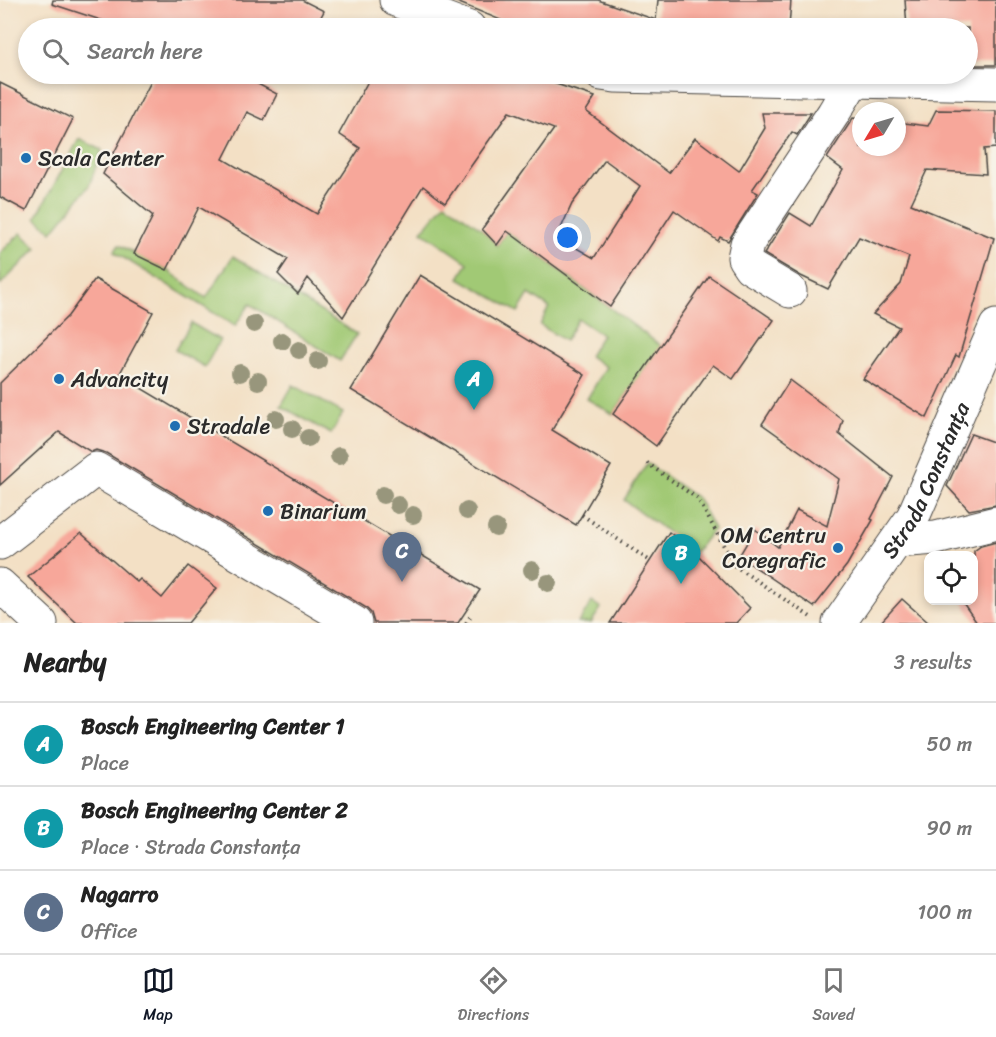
<!DOCTYPE html>
<meta charset="utf-8">
<style>
body{margin:0;font-family:Sriracha,sans-serif;background:#f6f6f6;color:#222}
.controls{position:absolute;right:18px;bottom:18px;display:grid;overflow:hidden;border-radius:12px;box-shadow:0 3px 9px #0003}
.controls button{width:54px;height:54px;display:grid;place-items:center;padding:0;border:0;border-bottom:2px solid #e0e0e0;background:#fff;color:#222;font:30px sans-serif}
.compass{position:absolute;left:852px;top:102px;width:54px;height:54px;border-radius:50%;background:#fff;box-shadow:0 3px 9px #0003;rotate:232deg}
.you{position:absolute;left:568px;top:238px;width:21px;height:21px;margin:-15px;border:4px solid #fff;border-radius:50%;background:#1a73e8;box-shadow:0 0 0 9px #1a73e833}
.badge{display:grid;place-items:center;width:39px;height:39px;border-radius:50%;background:#111827;color:#fff;font-size:20px;font-weight:700}
.pin{position:absolute;translate:-50% -50px;filter:drop-shadow(0 2px 3px #0008)}
.pin::after{content:'';position:absolute;top:32px;width:21px;height:18px;background:inherit;clip-path:polygon(0 0,100% 0,50% 100%)}
.list{margin:0;padding:0;list-style:none}
h2{display:flex;justify-content:space-between;align-items:center;height:78px;margin:0;padding:0 24px;font-size:26px}
h2 small{font-size:20px;font-weight:400;color:#767676}
.list li{display:grid;grid-template-columns:39px 1fr auto;gap:18px;align-items:center;box-sizing:border-box;height:84px;padding:0 24px;border-top:2px solid #e0e0e0}
.list b{display:block;font-size:22px;white-space:nowrap}
.list p{margin:0;font-size:20px;white-space:nowrap;color:#767676}
.list em{font-size:20px;font-style:normal;color:#767676}
.icon{flex:none;width:33px;height:33px;fill:none;stroke:currentColor;stroke-width:2;stroke-linecap:round;stroke-linejoin:round}
.map{position:relative;flex:none;width:996px;height:623px;overflow:hidden}
.search{position:absolute;background:#fff;box-shadow:0 3px 9px #0003;left:18px;right:18px;top:18px;height:66px;display:flex;align-items:center;gap:15px;box-sizing:border-box;padding:0 21px;border-radius:33px;color:#767676;font-size:22px}
.sheet{height:330px;background:#fff}
nav{display:flex;justify-content:space-around;align-items:center;box-sizing:border-box;height:84px;border-top:2px solid #e0e0e0;background:#fff;font-size:16px;color:#767676}
nav a{display:grid;justify-items:center;gap:3px}
nav .on{color:#111827}
.map>svg:first-child{display:block}
.green{fill:#a1c974;stroke:#667a50;stroke-width:1.5}
.building{fill:#f7a79a;fill-rule:evenodd}
.lines{fill:none;stroke-linecap:round;stroke-linejoin:round}
.minor-casing{stroke:#494642;stroke-width:35}
.path{stroke:#494642;stroke-width:4;stroke-dasharray:1.5 4.5;stroke-linecap:butt}
.minor{stroke:#fff;stroke-width:33}
.tree{fill:#98967c}
.poi-dot{fill:#1f6fb2;stroke:#f7f3e8;stroke-width:2}
.labels{text-anchor:middle;dominant-baseline:central;stroke-width:4.5;stroke-linejoin:round;paint-order:stroke}
.poi-label{font-size:22px;fill:#2b2b2b;stroke:#f7f3e8;text-anchor:start}
.street-label{font-size:22px;fill:#2b2b2b;stroke:#f7f3e8}
</style>
<div class="map">
<svg width="996" height="623" viewBox="0 0 996 623">
<rect width="100%" height="100%" fill="#f7f3e8"/>
<filter id="ink" filterUnits="userSpaceOnUse"><feTurbulence type="fractalNoise" baseFrequency=".0167" numOctaves="2"/><feDisplacementMap in="SourceGraphic" scale="12" xChannelSelector="R" yChannelSelector="G"/><feConvolveMatrix kernelMatrix="1 2 1 2 8 2 1 2 1" color-interpolation-filters="sRGB"/></filter>
<filter id="wash" filterUnits="userSpaceOnUse"><feTurbulence type="fractalNoise" baseFrequency=".008" numOctaves="4" result="noise"/><feDisplacementMap in="SourceGraphic" scale="24" xChannelSelector="R" yChannelSelector="G"/><feGaussianBlur stdDeviation="1.35" result="paint"/><feColorMatrix in="noise" values="0 0 0 0 0 0 0 0 0 0 0 0 0 0 0 0 0 1.4 0 .05"/><feComposite in="paint" operator="in"/></filter>
<g filter="url(#wash)">
<rect width="100%" height="100%" fill="#f3e0c5"/>
<g class="green">
<polygon points="79,139 102,150 89,186 52,232 36,218"/>
<polygon points="445,203 482,229 497,245 507,231 661,346 613,414 587,399 606,367 589,356 602,335 578,319 565,341 540,325 549,307 529,294 518,312 459,278 468,263 422,231"/>
<polygon points="21,233 37,248 0,285 0,253"/>
<polygon points="119,245 167,270 206,298 233,256 357,334 340,361 250,304 235,326 114,252"/>
<polygon points="191,323 220,340 205,367 175,350"/>
<polygon points="293,385 343,413 331,434 281,406"/>
<polygon points="647,463 698,499 714,529 695,552 624,500"/>
<polygon points="592,602 601,608 591,623 578,623"/>
</g>
<g id="blocks">
<g class="building">
<polygon points="53,0 302,0 324,11 315,28 125,28 52,4"/>
<polygon points="452,0 598,0 656,20 658,0 791,0 789,28 520,28"/>
<polygon points="905,0 996,0 996,65 968,65 968,28 907,28"/>
<path d="M 155,74 L 253,74 L 250,80 L 277,94 L 264,120 L 247,112 L 223,159 L 317,214 L 360,148 L 339,134 L 372,74 L 526,74 L 595,97 L 586,111 L 669,173 L 695,138 L 739,171 L 765,128 L 762,113 L 811,113 L 797,135 L 792,132 L 752,190 L 758,193 L 728,241 L 720,237 L 718,241 L 674,210 L 610,307 L 507,231 L 497,245 L 482,229 L 554,129 L 509,112 L 445,203 L 423,186 L 343,317 L 308,278 L 298,294 L 278,274 L 288,259 L 199,207 L 167,270 L 134,254 L 153,216 L 103,174 ZM 605,160 L 640,186 L 594,258 L 557,237 L 572,204 Z"/>
<polygon points="0,83 73,119 26,211 0,197"/>
<polygon points="936,110 996,111 996,148 984,149 986,174 927,170 911,204 994,238 959,357 956,355 927,418 863,379 899,327 873,314 901,284 909,257 859,237 828,289 801,276 764,254 790,213 811,226 843,170 827,158 853,118 861,119 861,147 897,147 897,122 928,126"/>
<polygon points="420,275 585,375 552,430 611,466 576,525 351,390"/>
<polygon points="709,276 774,320 733,379 713,365 656,446 613,414"/>
<polygon points="95,279 153,312 119,375 480,590 458,623 374,623 371,613 365,607 106,453 96,450 91,452 59,432 0,485 0,383 68,316"/>
<polygon points="790,380 843,420 839,434 893,477 871,519 873,520 847,565 814,607 739,556 755,529 778,547 797,510 827,526 839,479 762,424"/>
<polygon points="971,434 996,443 996,505 969,510 947,486"/>
<polygon points="669,532 695,552 750,608 736,623 610,623"/>
<polygon points="81,533 137,582 140,579 162,598 188,566 217,588 188,623 77,623 28,577"/>
<polygon points="996,542 996,623 977,623 961,600 974,600 974,551 981,546"/>
<polygon points="902,599 929,623 880,623"/>
</g>
</g>
</g>
<g filter="url(#ink)">
<use href="#blocks" fill-opacity="0" stroke="#494642" stroke-width="1.5"/>
<g class="lines">
<defs>
<g id="minor">
<polyline points="396,0 469,28"/>
<polyline points="601,74 615,76 996,84"/>
<polyline points="790,291 750,267 744,258 747,244 833,114 853,81"/>
<polyline points="897,541 936,538 996,523"/>
<polyline points="0,543 96,469 355,623"/>
<polyline points="0,585 41,623"/>
<path id="s1" d="M 839,623 L 913,517 L 996,326"/>
</g>
</defs>
<use href="#minor" class="minor-casing"/>
<g class="path">
<polyline points="647,463 698,499 735,566 812,618"/>
<polyline points="582,515 650,561"/>
<polyline points="466,623 472,614"/>
</g>
<use href="#minor" class="minor"/>
</g>
<g class="tree">
<circle cx="254" cy="324" r="9"/>
<circle cx="282" cy="341" r="9"/>
<circle cx="299" cy="350" r="9"/>
<circle cx="318" cy="361" r="9"/>
<circle cx="240" cy="373" r="9"/>
<circle cx="258" cy="381" r="9"/>
<circle cx="276" cy="419" r="9"/>
<circle cx="292" cy="429" r="9"/>
<circle cx="308" cy="438" r="9"/>
<circle cx="339" cy="456" r="9"/>
<circle cx="383" cy="495" r="9"/>
<circle cx="398" cy="505" r="9"/>
<circle cx="467" cy="511" r="9"/>
<circle cx="413" cy="515" r="9"/>
<circle cx="496" cy="528" r="9"/>
<circle cx="532" cy="570" r="9"/>
<circle cx="548" cy="583" r="9"/>
</g>
</g>
<g class="poi-dot">
<circle cx="26" cy="158" r="6"/>
<circle cx="59" cy="379" r="6"/>
<circle cx="175" cy="426" r="6"/>
<circle cx="268" cy="511" r="6"/>
<circle cx="838" cy="548" r="6"/>
</g>
<g class="labels">
<g class="poi-label">
<text x="38" y="158">Scala Center</text>
<text x="71" y="379">Advancity</text>
<text x="187" y="426">Stradale</text>
<text x="280" y="511">Binarium</text>
<text x="826" y="535" text-anchor="end">OM Centru<tspan x="826" dy="25">Coregrafic</tspan></text>
</g>
<g class="street-label">
<text stroke="none"><textPath href="#s1" startOffset="168">Strada Constanța</textPath></text>
</g>
</g>
</svg>
<div class="controls">
<button><svg class="icon" aria-label="locate" viewBox="0 0 24 24"><circle cx="12" cy="12" r="6"/><path d="M12 2v4M12 18v4M2 12h4M18 12h4"/></svg></button>
</div>
<svg class="compass" viewBox="-18 -18 36 36"><path d="M0-13l5 13h-10z" fill="#e53935"/><path d="M0 13l5-13h-10z" fill="#767676"/></svg>
<div class="you"></div>
<div class="pin badge" style="left:474px;top:410px;background:#0f9aa8">A</div>
<div class="pin badge" style="left:681px;top:584px;background:#0f9aa8">B</div>
<div class="pin badge" style="left:402px;top:582px;background:#5c6f8a">C</div>
<div class="search"><svg class="icon" aria-label="search" viewBox="0 0 24 24"><circle cx="10" cy="10" r="6"/><path d="M15 15l6 6"/></svg>Search here</div>
</div>
<section class="sheet">
<h2>Nearby<small>3 results</small></h2>
<ul class="list">
<li><span class="badge" style="background:#0f9aa8">A</span><div><b>Bosch Engineering Center 1</b><p>Place</p></div><em>50 m</em></li>
<li><span class="badge" style="background:#0f9aa8">B</span><div><b>Bosch Engineering Center 2</b><p>Place · Strada Constanța</p></div><em>90 m</em></li>
<li><span class="badge" style="background:#5c6f8a">C</span><div><b>Nagarro</b><p>Office</p></div><em>100 m</em></li>
</ul>
</section>
<nav>
<a class="on"><svg class="icon" aria-label="map" viewBox="0 0 24 24"><path d="M3 6l6-2 6 2 6-2v14l-6 2-6-2-6 2zM9 4v14M15 6v14"/></svg>Map</a>
<a><svg class="icon" aria-label="directions" viewBox="0 0 24 24"><path d="M12 3l9 9-9 9-9-9zM9 14v-3h6M13 9l2 2-2 2"/></svg>Directions</a>
<a><svg class="icon" aria-label="saved" viewBox="0 0 24 24"><path d="M7 4h10v16l-5-4-5 4z"/></svg>Saved</a>
</nav>
